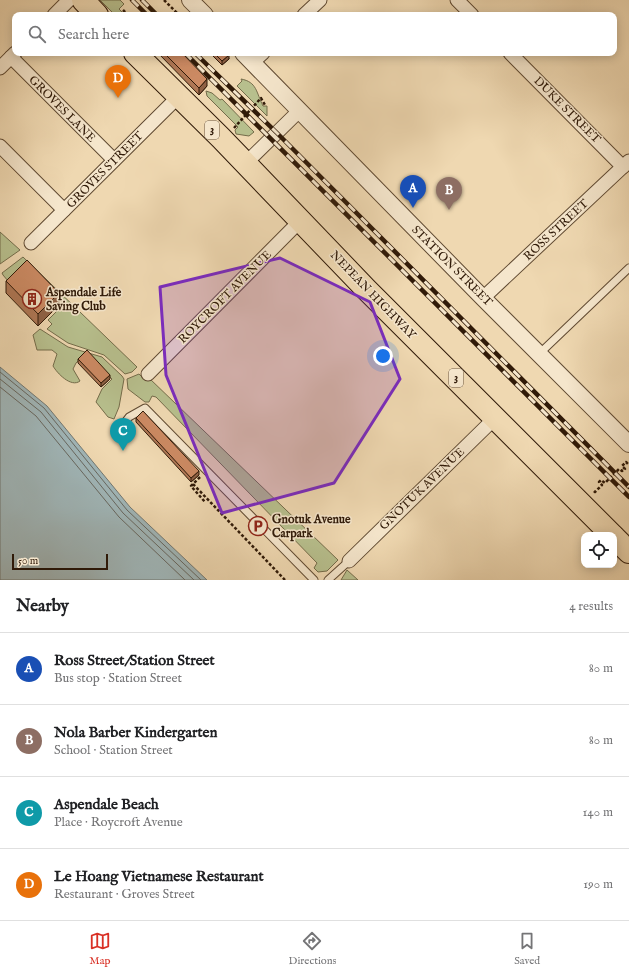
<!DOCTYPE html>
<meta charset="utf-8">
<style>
body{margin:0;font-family:"IM FELL English",serif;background:#f6f6f6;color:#202124}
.controls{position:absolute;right:12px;bottom:12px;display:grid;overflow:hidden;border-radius:8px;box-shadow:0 2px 10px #0003}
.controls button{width:36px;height:36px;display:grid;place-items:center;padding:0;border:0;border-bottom:1px solid #e0e0e0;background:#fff;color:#202124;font:20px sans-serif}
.scale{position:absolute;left:12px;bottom:10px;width:96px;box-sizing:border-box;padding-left:4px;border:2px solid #301a08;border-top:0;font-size:11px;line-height:14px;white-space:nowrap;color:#301a08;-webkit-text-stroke:3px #f5e6cc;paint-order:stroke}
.you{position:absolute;left:383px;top:356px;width:14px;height:14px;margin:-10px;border:3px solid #fff;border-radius:50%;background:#1a73e8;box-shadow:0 0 0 6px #1a73e833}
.badge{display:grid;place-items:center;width:26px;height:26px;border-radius:50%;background:#d93025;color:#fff;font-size:13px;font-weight:700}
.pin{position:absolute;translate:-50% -33px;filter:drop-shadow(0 1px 2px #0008)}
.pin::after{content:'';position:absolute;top:21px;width:14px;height:12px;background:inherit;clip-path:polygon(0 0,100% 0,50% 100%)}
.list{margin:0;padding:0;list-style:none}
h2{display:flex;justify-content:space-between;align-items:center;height:52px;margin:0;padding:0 16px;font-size:17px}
h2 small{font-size:13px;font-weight:400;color:#757577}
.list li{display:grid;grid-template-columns:26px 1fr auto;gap:12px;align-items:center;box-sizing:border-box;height:72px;padding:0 16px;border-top:1px solid #e0e0e0}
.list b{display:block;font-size:15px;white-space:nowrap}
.list p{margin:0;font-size:13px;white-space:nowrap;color:#757577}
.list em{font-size:13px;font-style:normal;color:#757577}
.icon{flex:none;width:22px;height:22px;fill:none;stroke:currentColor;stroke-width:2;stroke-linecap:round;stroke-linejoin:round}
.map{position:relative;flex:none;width:629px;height:580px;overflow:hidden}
.search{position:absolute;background:#fff;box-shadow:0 2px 10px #0003;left:12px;right:12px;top:12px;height:44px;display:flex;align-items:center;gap:10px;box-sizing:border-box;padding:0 14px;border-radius:8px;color:#757577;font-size:15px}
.sheet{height:340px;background:#fff}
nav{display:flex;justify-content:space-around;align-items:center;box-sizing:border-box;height:56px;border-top:1px solid #e0e0e0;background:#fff;font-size:11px;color:#757577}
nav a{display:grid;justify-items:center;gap:2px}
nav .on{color:#d93025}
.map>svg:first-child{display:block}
.green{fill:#b7bf8d;stroke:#746c4a}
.water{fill:#a0b6b8;stroke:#737872}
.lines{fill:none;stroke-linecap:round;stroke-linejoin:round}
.shore{stroke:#686860;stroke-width:1}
.service-casing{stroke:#604a32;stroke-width:9}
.minor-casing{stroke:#604a32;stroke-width:15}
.tertiary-casing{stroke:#604a32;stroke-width:18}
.trunk-casing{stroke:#301a08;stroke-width:24}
.path{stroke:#301a08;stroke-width:2.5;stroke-dasharray:3 2;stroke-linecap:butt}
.service{stroke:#f5e6cc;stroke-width:7}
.minor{stroke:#f5e6cc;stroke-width:13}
.tertiary{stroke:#f5e6cc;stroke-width:16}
.trunk{stroke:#efd8b1;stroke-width:22}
.rail-casing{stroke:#301a08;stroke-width:4.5}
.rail{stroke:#f5e6cc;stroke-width:3;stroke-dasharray:9;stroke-linecap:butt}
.wall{fill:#af7755;stroke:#301a08}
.shaded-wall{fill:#8f6145;stroke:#301a08}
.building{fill:#cc8a63;stroke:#301a08}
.marked{fill:#7b2cbf;fill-opacity:0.2;stroke:#7b2cbf;stroke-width:3;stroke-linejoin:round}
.labels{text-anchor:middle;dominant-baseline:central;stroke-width:3;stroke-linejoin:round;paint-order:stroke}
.shield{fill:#f5e6cc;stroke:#6b5743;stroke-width:1}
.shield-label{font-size:11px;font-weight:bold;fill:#301a08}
.street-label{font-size:12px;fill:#301a08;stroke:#f5e6cc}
.poi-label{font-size:12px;font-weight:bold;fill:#301a08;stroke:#f5e6cc;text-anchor:start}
</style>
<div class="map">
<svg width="629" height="580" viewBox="0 0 629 580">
<rect width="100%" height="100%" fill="#efd8b1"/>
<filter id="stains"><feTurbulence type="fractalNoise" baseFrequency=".005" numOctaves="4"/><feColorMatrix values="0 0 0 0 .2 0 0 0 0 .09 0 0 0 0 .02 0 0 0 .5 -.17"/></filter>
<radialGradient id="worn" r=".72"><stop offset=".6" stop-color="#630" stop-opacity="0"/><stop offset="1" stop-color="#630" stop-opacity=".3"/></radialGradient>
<g class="green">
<polygon points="100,0 120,0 124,4 119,9 125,15 115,15"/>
<path d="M 241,79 C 257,82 256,92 263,106 L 267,106 L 267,116 L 237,86 L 242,81 Z"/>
<polygon points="206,91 212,93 220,100 222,99 254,132 249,136 236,134 235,130 238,127 207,96"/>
<polygon points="0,232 20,250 0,264"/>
<polygon points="23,257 137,367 132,372 125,374 104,355 68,343 47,329 52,324 48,320 64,304 24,265 8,281 3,275 2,273"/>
<path d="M 40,329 L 68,347 L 102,357 L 122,376 L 124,379 L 119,407 L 114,419 L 108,417 L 96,402 L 102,389 L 112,379 L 86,354 L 76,363 L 73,369 L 80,381 C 71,388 57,373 53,366 L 57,354 L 52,350 L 37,350 L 33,335 Z"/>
<polygon points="139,374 146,381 149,378 338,560 327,571 318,572 314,568 317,563 156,397 152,396 149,402 145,402 128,389 127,379"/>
<polygon points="347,570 358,580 341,580"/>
</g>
<polygon class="water" points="0,367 47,406 130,507 207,580 0,580"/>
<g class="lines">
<g class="shore">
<polyline points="0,372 44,408 127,510 201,580"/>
<polyline points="0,379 41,412 123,513 194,580"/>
<polyline points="0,387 36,416 119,517 185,580"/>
</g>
<defs>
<g id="service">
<polyline points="539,354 629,268"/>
<polyline points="126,421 129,417 145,408 314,580"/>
<polyline points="328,580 349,561"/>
</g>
<g id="minor">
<polyline points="457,0 472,15"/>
<polyline points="54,15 69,0"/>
<polyline points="304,15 320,0"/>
<polyline points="510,53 623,167"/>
<polyline points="11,57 114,160"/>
<polyline points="252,63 263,53"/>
<polyline points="0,68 15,53"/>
<polyline points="0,146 64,210"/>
<polyline points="245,164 299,111"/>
<polyline points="31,243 178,97"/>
<polyline points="483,298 629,161"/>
<polyline points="148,374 301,220"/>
<polyline points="349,561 495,418"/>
</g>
<g id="tertiary">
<polyline points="190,0 205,15"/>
<polyline points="243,53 483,298 629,444"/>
</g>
<g id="trunk">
<polyline points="83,0 97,15"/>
<polyline points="135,53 221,138 366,289 612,535"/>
<polyline points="614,537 629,552"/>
</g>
</defs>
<use href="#service" class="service-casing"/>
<use href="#minor" class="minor-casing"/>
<use href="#tertiary" class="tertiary-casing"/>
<use href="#trunk" class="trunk-casing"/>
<g class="path">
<polyline points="164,0 179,15"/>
<polyline points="123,10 128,15"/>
<polyline points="234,128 261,98 265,105"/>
<polyline points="200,477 191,486 205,502"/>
<polyline points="193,484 285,580"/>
<polyline points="594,491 595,492 602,485 599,482 601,480 605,483 619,469 622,471 625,469 622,466 626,462 629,465"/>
</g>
<use href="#service" class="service"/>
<use href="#minor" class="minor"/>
<use href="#tertiary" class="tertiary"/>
<use href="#trunk" class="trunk"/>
<defs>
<g id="rail">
<polyline points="132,0 147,15"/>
<polyline points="142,0 157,15"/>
<polyline points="185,53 629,497"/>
<polyline points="195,53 277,133 629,487"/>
</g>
</defs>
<use href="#rail" class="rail-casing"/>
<use href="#rail" class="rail"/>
</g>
<g class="wall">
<polygon points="158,53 182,53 207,86 199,95"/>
<polygon points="210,53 227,53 229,59 222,65"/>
<polygon points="6,281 59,305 38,326 6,293"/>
<polygon points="78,359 110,379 101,387 78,363"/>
<polygon points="136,418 199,475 191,482 136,422"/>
</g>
<g class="shaded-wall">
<polygon points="229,55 229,59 222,65 222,61"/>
<polygon points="207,79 207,86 199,95 199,88"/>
<polygon points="59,293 59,305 38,326 38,314"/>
<polygon points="110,375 110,379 101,387 101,383"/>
<polygon points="199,471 199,475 191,482 191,478"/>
</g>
<g class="building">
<polygon points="164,53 182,53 207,79 199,88"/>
<polygon points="214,53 227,53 229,55 222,61"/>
<polygon points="27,260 59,293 38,314 6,281"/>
<polygon points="87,350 110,375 101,383 78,359"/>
<polygon points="143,411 199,471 191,478 136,418"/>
</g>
<path class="marked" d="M 280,258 L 370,302 L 400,379 L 334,483 L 222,513 L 166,375 L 160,287 Z"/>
<defs>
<symbol id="building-ring" viewBox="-11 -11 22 22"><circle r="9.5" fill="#f5e6cc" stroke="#8f2418" stroke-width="1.5"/><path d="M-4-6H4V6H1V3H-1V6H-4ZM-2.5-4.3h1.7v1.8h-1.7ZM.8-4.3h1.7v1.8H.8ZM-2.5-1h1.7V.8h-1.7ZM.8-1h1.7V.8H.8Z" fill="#8f2418"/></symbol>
<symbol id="parking-ring" viewBox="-11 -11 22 22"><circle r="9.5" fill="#f5e6cc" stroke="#8f2418" stroke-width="1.5"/><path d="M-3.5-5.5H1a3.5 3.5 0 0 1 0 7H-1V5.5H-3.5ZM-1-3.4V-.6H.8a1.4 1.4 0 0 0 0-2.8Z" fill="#8f2418"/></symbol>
</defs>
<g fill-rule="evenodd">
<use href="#building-ring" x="21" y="288" width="22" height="22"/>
<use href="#parking-ring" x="247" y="515" width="22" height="22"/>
</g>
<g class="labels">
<g class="shield">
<rect x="205" y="121" width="14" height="18" rx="3"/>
<rect x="449" y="369" width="14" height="18" rx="3"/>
</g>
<g class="shield-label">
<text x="212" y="130">3</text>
<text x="456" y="378">3</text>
</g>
<g class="street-label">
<text transform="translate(62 109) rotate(45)">GROVES LANE</text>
<text transform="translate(567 110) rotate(45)">DUKE STREET</text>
<text transform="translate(105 170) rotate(-45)">GROVES STREET</text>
<text transform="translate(556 230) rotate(-43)">ROSS STREET</text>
<text transform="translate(452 266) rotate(45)">STATION STREET</text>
<text transform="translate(373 295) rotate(46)">NEPEAN HIGHWAY</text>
<text transform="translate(225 297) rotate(-45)">ROYCROFT AVENUE</text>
<text transform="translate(422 489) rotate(-44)">GNOTUK AVENUE</text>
</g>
<g class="poi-label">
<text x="46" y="292">Aspendale Life<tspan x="46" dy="14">Saving Club</tspan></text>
<text x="272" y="519">Gnotuk Avenue<tspan x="272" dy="14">Carpark</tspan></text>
</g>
</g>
<rect width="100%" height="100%" filter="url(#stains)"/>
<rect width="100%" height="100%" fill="url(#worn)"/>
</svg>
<div class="controls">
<button><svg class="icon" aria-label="locate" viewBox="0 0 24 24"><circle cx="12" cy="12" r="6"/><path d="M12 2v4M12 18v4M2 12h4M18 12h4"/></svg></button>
</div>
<div class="scale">50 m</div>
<div class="you"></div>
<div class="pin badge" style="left:413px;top:208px;background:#1a4fb4">A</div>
<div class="pin badge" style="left:449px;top:210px;background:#8d6e63">B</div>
<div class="pin badge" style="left:123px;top:451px;background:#0f9aa8">C</div>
<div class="pin badge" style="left:118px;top:98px;background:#e8710a">D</div>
<div class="search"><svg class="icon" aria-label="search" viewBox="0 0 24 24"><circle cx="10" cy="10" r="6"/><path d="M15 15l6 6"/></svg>Search here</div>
</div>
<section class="sheet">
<h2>Nearby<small>4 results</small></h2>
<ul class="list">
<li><span class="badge" style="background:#1a4fb4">A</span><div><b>Ross Street/Station Street</b><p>Bus stop · Station Street</p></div><em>80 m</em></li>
<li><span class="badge" style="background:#8d6e63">B</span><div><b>Nola Barber Kindergarten</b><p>School · Station Street</p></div><em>80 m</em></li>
<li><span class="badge" style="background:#0f9aa8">C</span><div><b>Aspendale Beach</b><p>Place · Roycroft Avenue</p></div><em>140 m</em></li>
<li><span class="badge" style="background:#e8710a">D</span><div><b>Le Hoang Vietnamese Restaurant</b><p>Restaurant · Groves Street</p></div><em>190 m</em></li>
</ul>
</section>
<nav>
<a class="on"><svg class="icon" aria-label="map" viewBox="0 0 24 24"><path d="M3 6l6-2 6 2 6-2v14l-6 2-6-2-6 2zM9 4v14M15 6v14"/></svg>Map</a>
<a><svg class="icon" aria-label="directions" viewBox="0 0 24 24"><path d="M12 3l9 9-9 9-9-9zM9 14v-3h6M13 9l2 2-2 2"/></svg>Directions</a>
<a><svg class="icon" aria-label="saved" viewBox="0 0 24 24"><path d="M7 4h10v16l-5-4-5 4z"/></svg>Saved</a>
</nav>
